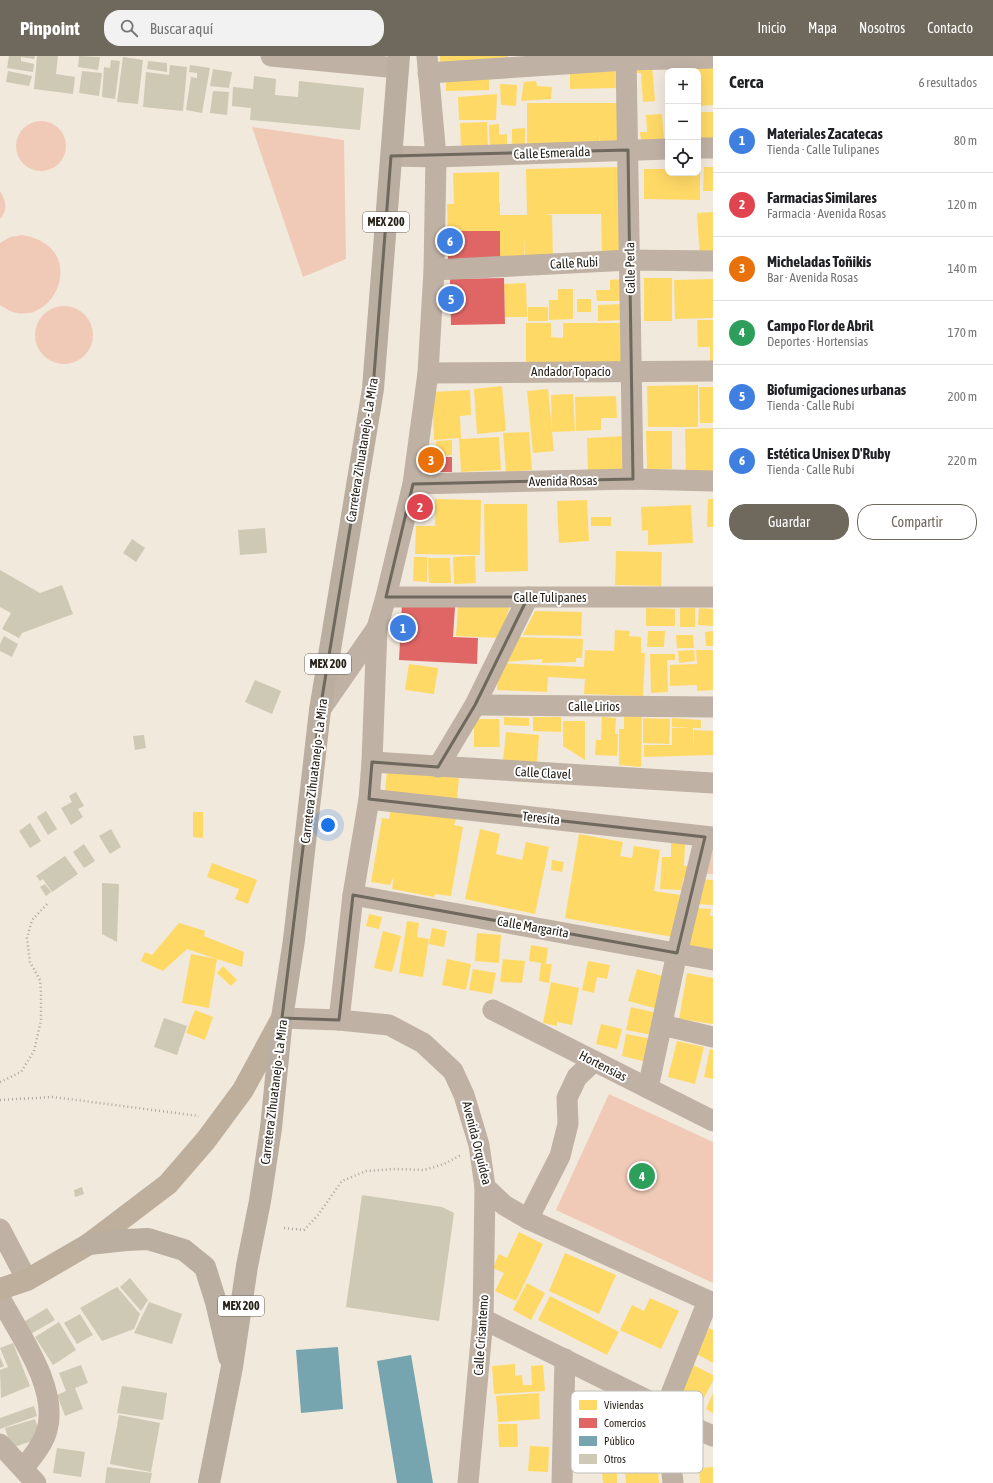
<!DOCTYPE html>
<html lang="es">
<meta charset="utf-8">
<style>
body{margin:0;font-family:"Asap Condensed",sans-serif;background:#f2f2f2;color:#202124}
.controls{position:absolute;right:12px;top:12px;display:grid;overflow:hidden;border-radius:8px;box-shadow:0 4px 16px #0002}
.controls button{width:36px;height:36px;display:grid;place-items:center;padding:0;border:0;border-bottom:1px solid #e0e0e0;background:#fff;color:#202124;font:20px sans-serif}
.you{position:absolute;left:328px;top:769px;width:14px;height:14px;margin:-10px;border:3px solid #fff;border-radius:50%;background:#1a73e8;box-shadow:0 0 0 6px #1a73e833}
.badge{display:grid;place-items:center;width:26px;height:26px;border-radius:50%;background:#6e685d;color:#fff;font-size:13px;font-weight:700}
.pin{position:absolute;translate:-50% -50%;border:2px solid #fff;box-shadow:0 1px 4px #0006}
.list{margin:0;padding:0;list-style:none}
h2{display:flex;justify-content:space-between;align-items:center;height:52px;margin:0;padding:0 16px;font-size:17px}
h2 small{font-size:13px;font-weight:400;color:#757577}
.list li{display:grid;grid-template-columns:26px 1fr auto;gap:12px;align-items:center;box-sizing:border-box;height:64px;padding:0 16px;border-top:1px solid #e0e0e0}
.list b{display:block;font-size:15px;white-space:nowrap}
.list p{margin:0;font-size:13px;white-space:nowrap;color:#757577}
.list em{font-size:13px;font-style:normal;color:#757577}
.actions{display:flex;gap:8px;padding:12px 16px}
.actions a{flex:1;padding:9px 0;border:1px solid #6e685d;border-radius:16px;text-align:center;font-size:14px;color:#6e685d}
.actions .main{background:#6e685d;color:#fff}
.icon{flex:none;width:22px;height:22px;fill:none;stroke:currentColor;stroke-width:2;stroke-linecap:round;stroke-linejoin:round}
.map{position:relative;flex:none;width:713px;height:1427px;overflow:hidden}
header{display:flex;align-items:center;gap:24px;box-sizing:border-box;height:56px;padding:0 20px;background:#6e685d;color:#fff}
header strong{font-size:19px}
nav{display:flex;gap:22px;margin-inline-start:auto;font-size:14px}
.search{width:280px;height:36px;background:#f2f2f2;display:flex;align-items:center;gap:10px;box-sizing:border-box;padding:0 14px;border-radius:16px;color:#757577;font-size:15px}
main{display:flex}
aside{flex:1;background:#fff}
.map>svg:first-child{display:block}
.green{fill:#f1cab7}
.homes{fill:#ffd966}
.shops{fill:#e06666}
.public{fill:#76a5af}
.building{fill:#cdc9b4}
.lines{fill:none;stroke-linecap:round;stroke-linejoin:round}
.path{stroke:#b0a69c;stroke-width:2.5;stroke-dasharray:1 3;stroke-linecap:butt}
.minor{stroke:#bfb1a4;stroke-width:21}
.major{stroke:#beae9c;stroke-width:22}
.highway{stroke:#baaea0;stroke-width:22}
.marked{fill:none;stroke:#6e685d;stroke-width:3;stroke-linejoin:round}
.labels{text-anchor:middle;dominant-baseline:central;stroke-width:4;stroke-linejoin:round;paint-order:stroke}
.shield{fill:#fff;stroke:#68645e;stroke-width:1}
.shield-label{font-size:12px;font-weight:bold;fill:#272219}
.street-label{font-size:13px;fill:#272219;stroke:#fff}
.key{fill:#fff;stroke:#bebdba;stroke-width:1}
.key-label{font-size:11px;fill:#272219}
</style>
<header>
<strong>Pinpoint</strong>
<div class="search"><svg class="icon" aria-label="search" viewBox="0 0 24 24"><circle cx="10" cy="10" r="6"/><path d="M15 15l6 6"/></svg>Buscar aquí</div>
<nav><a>Inicio</a><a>Mapa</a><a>Nosotros</a><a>Contacto</a></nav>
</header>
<main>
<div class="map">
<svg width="713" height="1427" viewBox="0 0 713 1427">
<rect width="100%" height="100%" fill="#f1e9dc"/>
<g class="green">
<circle cx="41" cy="90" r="25"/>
<polygon points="252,71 344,84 346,203 303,221"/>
<path d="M 0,135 C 6,144 8,155 0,163 Z"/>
<path d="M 22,179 C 96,191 49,286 0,249 L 0,187 L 10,181 Z"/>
<circle cx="64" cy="279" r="29"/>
<polygon points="713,787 713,818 704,818"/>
<polygon points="609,1038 713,1086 713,1227 556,1154"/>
</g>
<g class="homes">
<polygon points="440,0 508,0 508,1 440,8"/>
<polygon points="688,8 688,15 678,15 677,9"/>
<polygon points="713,8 713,49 698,50 698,15 690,15 690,10"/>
<polygon points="615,9 616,32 570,33 570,10"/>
<polygon points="652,10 655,45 643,46 641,17 636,17 635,11"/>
<polygon points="489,16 489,34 446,35 446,19"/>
<polygon points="536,25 537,30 552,31 551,43 521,45 524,26"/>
<polygon points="500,28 517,29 516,50 501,49"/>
<polygon points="497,38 496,64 459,64 458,41"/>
<polygon points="527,47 620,47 620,87 600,88 599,77 599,88 527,88"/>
<rect x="698" y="56" width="15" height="29"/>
<polygon points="662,58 664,84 641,86 640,76 647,76 646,59"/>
<polygon points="487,66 488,91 461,93 460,67"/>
<polygon points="499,68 499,79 507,78 507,92 490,93 489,69"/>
<polygon points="525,72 525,92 512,92 512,73"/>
<polygon points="621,111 623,200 602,200 601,158 575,158 575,146 575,158 544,158 552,159 553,204 525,205 524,182 524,205 500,205 500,175 448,175 447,148 454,148 453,117 499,116 499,147 463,148 500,147 500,159 527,159 526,113"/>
<polygon points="704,111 713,111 713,135 703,135"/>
<polygon points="698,112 700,112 700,144 644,143 644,113 668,113 668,117 698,117"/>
<polygon points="713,156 713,203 700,204 697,157"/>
<rect x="644" y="222" width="28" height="43"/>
<polygon points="623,223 623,245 597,245 596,234 610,234 610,224"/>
<polygon points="713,223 713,262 675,263 674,224"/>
<polygon points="526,227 527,261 505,261 504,228"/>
<polygon points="558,233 573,233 573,263 549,264 549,244 558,244"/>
<rect x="577" y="243" width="14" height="13"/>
<polygon points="624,248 624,264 598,265 598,249"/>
<rect x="528" y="251" width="20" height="14"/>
<polygon points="697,264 713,264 713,307 710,307 710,291 698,291"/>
<polygon points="526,267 551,267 551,281 563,282 563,267 625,267 626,312 526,312"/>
<polygon points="698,329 698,371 648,371 647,330"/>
<polygon points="502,330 506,375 477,378 474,333"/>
<polygon points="699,331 713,331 713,367 700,367"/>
<polygon points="548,333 552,374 551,339 573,338 575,375 552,376 554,395 533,397 527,335"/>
<polygon points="470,334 471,359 460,360 461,383 499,381 501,414 461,416 459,382 434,384 432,336"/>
<polygon points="616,340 617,362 601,362 601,374 576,375 575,341"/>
<polygon points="713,372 713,417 686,418 685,373"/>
<polygon points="646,375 672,375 672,413 647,413"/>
<polygon points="529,376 532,414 506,416 503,377"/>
<polygon points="625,380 627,414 588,415 587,382"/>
<polygon points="452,384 452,399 437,400 436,385"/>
<polygon points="435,443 481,444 480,499 415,498 416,470 435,470"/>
<polygon points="708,443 713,443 713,471 707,471"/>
<polygon points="587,444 589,485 559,487 557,445"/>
<polygon points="484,448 527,448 528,515 485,516"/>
<polygon points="691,449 693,487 648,489 648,474 642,475 641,451"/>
<rect x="591" y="461" width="20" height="9"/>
<polygon points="616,495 662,496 661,530 615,529"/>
<polygon points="475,500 476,527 454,528 453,501"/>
<polygon points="414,501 427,501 427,526 413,525"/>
<polygon points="428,502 450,502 451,527 429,527"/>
<polygon points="458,550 510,550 499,582 456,580"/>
<polygon points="646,552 675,553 675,570 646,570"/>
<rect x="680" y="552" width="15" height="19"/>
<polygon points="699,552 713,553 713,570 698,569"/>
<polygon points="535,555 582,556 581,580 523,579"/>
<polygon points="615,574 630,575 629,580 641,581 641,597 645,597 643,640 584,638 585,623 548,621 547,636 497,634 498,607 584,611 585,594 614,595"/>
<polygon points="648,575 665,575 664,591 647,591"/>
<polygon points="713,575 713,590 706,590 705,576"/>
<polygon points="676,579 693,579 694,592 677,592"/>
<polygon points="517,581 583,583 582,602 576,602 576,606 542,607 542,603 506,606"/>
<polygon points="694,594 695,605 679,607 678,595"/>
<polygon points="696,594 713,594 713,634 697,635 697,629 670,630 670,609 697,608"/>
<polygon points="650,598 675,598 675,604 667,604 668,636 651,637"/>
<polygon points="409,608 438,612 434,638 405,634"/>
<polygon points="624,659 642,660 641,711 619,709 619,673 624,673"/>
<polygon points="504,661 529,662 529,670 504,669"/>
<polygon points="533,661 561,661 561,676 533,675"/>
<polygon points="602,661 616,662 615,678 618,678 617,700 595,699 596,684 601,684"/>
<polygon points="643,662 670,663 669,688 643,687"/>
<polygon points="672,662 701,664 701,672 693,672 693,693 694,674 713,675 713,699 644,701 644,689 672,689 672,672 691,672 672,671"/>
<polygon points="474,663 499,663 500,691 474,691"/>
<polygon points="563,665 585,665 585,704 563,690"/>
<polygon points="506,676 539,679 537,709 503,705"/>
<polygon points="387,714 459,722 457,744 385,736"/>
<polygon points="391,751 456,763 454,769 463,771 451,840 435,838 434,841 392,833 394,820 390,829 371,826 382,762 389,763"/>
<polygon points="193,756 203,756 203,782 193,781"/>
<polygon points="480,773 500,778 496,798 522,804 526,786 549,791 535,858 465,843"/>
<polygon points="579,778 623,786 620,800 632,802 634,790 660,794 654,835 680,839 673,881 565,862"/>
<polygon points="671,787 685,787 684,810 691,810 691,822 683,822 682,834 660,833 662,801 671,801"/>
<polygon points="552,804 564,806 562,816 551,814"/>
<polygon points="212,807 257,824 248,848 235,843 239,833 207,821"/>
<polygon points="696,823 713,824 713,849 696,848"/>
<polygon points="692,852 711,853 710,860 713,860 713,894 689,892"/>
<polygon points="369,858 382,861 379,873 366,870"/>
<polygon points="407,865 419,867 417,881 429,883 423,921 399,917"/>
<polygon points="179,867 205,875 204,880 244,896 242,911 217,903 209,952 182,947 191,898 217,903 187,893 163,915 141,905 145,896 152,899"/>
<polygon points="432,872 447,875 444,891 429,888"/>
<polygon points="383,875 401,880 392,916 374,912"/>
<polygon points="477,877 501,879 499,907 475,905"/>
<polygon points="531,889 548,892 546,908 552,908 549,927 539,925 541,907 529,905"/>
<polygon points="447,903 471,908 466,934 442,929"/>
<polygon points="503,903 525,905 522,927 500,926"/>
<polygon points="588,905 610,909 607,923 597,921 594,937 582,934"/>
<polygon points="223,910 237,924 231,930 217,917"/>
<polygon points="473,913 496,917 492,938 469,934"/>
<polygon points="637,913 666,921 658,953 628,945"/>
<polygon points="687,917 713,922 713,968 679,963"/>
<polygon points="551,926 579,932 572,969 557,966 557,970 543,967"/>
<polygon points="631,951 657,957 652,979 626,974"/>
<polygon points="195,954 213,961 205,984 186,977"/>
<polygon points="601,968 622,973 617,993 596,988"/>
<polygon points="626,978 652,983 647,1006 622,1000"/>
<polygon points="677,985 704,991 695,1028 668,1021"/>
<polygon points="710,993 713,994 713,1023 704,1021"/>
<polygon points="519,1176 543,1188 516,1245 495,1235 504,1217 493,1212 499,1198 507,1202"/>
<polygon points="565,1197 616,1219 599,1258 549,1235"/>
<polygon points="527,1227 545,1237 531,1264 513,1254"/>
<polygon points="550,1240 619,1276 607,1299 538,1264"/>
<polygon points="650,1242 679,1255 661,1293 620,1274 632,1249 644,1255"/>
<polygon points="709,1272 713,1274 713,1307 695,1297"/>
<polygon points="515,1308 515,1320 522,1319 523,1329 532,1329 531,1310 543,1309 545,1335 494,1338 492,1310"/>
<polygon points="693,1309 713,1319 713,1325 698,1353 676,1340"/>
<polygon points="539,1337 540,1363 498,1366 496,1340"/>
<polygon points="713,1337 713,1357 706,1353"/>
<polygon points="498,1368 517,1368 518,1391 499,1391"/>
<polygon points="530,1390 549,1391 548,1416 528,1415"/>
<polygon points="713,1411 713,1427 700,1427 699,1412"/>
<polygon points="617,1414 617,1427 603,1427 602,1415"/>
<polygon points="658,1414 659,1427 626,1427 625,1417"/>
</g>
<g class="shops">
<polygon points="448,175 500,175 500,204 448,205"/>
<polygon points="504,222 505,268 451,269 450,223"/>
<polygon points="426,401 452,401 452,416 427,416"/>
<polygon points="402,547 455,551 453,581 478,582 477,608 399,604"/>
</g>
<g class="public">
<polygon points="338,1291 343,1353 301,1357 296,1294"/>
<polygon points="411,1299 433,1427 397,1427 377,1305"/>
</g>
<g class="building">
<polygon points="9,0 35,0 34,3 21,1 21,5 34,8 33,16 7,12"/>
<polygon points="37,0 58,0 56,18 75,21 73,38 34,33"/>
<polygon points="79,0 100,1 98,14 78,11"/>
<polygon points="123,1 143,4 138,48 117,46"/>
<polygon points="111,4 120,5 115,43 102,41 104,11 110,12"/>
<polygon points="148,5 167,7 167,16 147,13"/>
<polygon points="170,9 187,11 183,55 143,51 146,16 169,19"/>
<polygon points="190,9 210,12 202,57 186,54 191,21 197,22 197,17 189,16"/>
<polygon points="213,13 232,16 229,32 210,30"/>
<polygon points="8,15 32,20 29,30 6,26"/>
<polygon points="82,15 102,17 99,40 79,37"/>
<polygon points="254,20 276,23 275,39 298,41 299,25 364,32 360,74 250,64 251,52 232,50 233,31 253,33"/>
<polygon points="213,35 229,36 227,59 210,57"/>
<polygon points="265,472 267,497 240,499 238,474"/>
<polygon points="132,483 145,492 136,506 123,497"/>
<polygon points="0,514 40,537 62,529 73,558 22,577 19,582 2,573 11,557 0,551"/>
<polygon points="4,580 18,588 12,601 0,595 0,588"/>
<polygon points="255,624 281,635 272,658 245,646"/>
<polygon points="144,679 146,692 135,694 133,680"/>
<polygon points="76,736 84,750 78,753 83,761 71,769 61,752 72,746 69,740"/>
<polygon points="46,755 57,773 48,779 37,761"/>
<polygon points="30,767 41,785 30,792 19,775"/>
<polygon points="111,773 121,791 110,798 99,780"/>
<polygon points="84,788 95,805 84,812 73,796"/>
<polygon points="65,800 78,818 52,836 43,823 40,825 36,820"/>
<polygon points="102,827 119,828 117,886 102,878"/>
<polygon points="45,828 51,836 46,840 40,831"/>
<polygon points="164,962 187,970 177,999 154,991"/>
<polygon points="82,1131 84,1138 75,1141 74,1134"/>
<polygon points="362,1139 442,1151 454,1157 439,1265 346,1251"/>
<polygon points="130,1222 148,1244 141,1255 120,1231"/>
<polygon points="117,1231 140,1258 134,1273 102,1285 80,1252"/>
<polygon points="149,1246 182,1258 172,1288 134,1277"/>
<polygon points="47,1252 55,1264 29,1279 22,1267"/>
<polygon points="80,1258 93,1279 77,1288 64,1267"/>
<polygon points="59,1266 76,1294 53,1309 35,1281"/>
<polygon points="13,1287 30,1330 1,1342 0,1314 8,1311 0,1292"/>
<polygon points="0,1301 4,1310 0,1312"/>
<polygon points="81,1309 88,1327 75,1332 83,1353 65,1360 57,1339 66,1335 59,1317"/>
<polygon points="122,1330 167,1337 163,1364 117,1357"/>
<polygon points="34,1350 37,1360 0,1373 0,1362"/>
<polygon points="119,1359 160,1367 151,1416 110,1408"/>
<polygon points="35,1363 41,1382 11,1392 5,1372"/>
<polygon points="57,1392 85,1396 81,1421 53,1417"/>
<polygon points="107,1411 152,1417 150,1427 105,1427"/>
</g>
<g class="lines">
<g class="path">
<polyline points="0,1026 21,1016 34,995 41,964 41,938 40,924 30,906 27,882 32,864 49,846"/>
<polyline points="0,1044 53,1041 199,1060"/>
<polyline points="284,1172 304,1174 318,1159 342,1125 366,1115 395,1113 424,1114 444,1108 461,1099"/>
</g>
<g class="minor">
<polyline points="271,0 398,12"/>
<polyline points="626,0 633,423"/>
<polyline points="428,17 626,4 713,2"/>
<polyline points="698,92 713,92"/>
<polyline points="391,100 436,101 668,93"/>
<polyline points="434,214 630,204 713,205"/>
<polyline points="428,317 713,315"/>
<polyline points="413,428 633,423 713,425"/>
<polyline points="386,541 713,541"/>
<polyline points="475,649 713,651"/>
<polyline points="320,654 377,572 386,541 413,428 428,317 434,214 436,101 427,0"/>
<polyline points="372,706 713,727"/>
<polyline points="438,711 475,649 528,541"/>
<polyline points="369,743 713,781"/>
<polyline points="353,839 713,904"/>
<polyline points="493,954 713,1065"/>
<polyline points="282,962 339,964 389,969 423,987 453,1015 464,1039 479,1089 485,1131 504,1149 528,1163 713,1247"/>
<polyline points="339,964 353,839 369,743 372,706 377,572"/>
<polyline points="662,969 713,981"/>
<polyline points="648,1032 677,897 705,781"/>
<polyline points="528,1163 560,1100 568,1068 567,1042 577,1021 594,1005"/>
<polyline points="0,1173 27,1224"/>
<path d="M 0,1242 C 19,1278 59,1332 47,1374 C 43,1389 32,1401 23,1413"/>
<polyline points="483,1263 665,1353 690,1370 713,1380"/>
<polyline points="0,1388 36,1427"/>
<polyline points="468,1427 483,1263 485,1131"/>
<polyline points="562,1427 565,1303"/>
<polyline points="673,1427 665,1353 708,1245"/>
</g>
<polyline class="major" points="0,1233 27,1224 89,1188 168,1128 206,1084 243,1034 282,962"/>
<g class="highway">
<polyline points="89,1188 126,1184 148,1183 184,1194 205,1211 216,1246 229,1301"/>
<polyline points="209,1427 232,1311 247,1210 260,1145 271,1072 282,962 294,884 320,654 373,333 399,0"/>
</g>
</g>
<path class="marked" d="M 628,94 L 633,423 L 413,428 L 386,541 L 528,541 L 475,649 L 438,711 L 372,706 L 369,743 L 705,781 L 677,897 L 353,839 L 339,964 L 282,962 L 320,654 L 373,333 L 391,100 Z"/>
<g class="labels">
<g class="shield">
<rect x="363" y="156" width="46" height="20" rx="3"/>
<rect x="305" y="598" width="46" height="20" rx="3"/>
<rect x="218" y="1240" width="46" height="20" rx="3"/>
</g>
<g class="shield-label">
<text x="386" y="166">MEX 200</text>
<text x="328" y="608">MEX 200</text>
<text x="241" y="1250">MEX 200</text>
</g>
<g class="street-label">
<text transform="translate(552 97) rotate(-2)">Calle Esmeralda</text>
<text transform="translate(574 207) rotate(-3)">Calle Rubí</text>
<text transform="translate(630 212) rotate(-91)">Calle Perla</text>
<text x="571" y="315">Andador Topacio</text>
<text transform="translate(362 394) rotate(-81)">Carretera Zihuatanejo - La Mira</text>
<text transform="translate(563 425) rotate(-1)">Avenida Rosas</text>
<text x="550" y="541">Calle Tulipanes</text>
<text x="594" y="650">Calle Lirios</text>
<text transform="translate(314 715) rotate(-83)">Carretera Zihuatanejo - La Mira</text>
<text transform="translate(543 717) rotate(3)">Calle Clavel</text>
<text transform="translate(541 762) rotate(6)">Teresita</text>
<text transform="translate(533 871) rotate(10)">Calle Margarita</text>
<text transform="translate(603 1010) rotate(27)">Hortensias</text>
<text transform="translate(274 1036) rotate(-83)">Carretera Zihuatanejo - La Mira</text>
<text transform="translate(477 1087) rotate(76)">Avenida Orquídea</text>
<text transform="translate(481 1279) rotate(-86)">Calle Crisantemo</text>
</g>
</g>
<rect x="571" y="1335" width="132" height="82" rx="6" class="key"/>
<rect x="579" y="1344" width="18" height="10" fill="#ffd966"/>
<rect x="579" y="1362" width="18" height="10" fill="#e06666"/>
<rect x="579" y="1380" width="18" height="10" fill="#76a5af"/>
<rect x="579" y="1398" width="18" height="10" fill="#cdc9b4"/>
<g class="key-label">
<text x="604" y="1353">Viviendas</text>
<text x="604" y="1371">Comercios</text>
<text x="604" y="1389">Público</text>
<text x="604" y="1407">Otros</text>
</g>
</svg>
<div class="controls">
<button>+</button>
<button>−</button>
<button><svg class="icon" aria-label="locate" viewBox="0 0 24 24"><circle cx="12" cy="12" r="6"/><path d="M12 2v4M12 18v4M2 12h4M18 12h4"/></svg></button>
</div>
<div class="you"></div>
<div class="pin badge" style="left:403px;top:572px;background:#3f7fe0">1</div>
<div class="pin badge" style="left:420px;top:451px;background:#e0444e">2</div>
<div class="pin badge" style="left:431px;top:404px;background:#e8710a">3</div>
<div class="pin badge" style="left:642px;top:1120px;background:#2e9e5b">4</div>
<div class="pin badge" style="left:451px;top:243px;background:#3f7fe0">5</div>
<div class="pin badge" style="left:450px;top:185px;background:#3f7fe0">6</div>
</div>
<aside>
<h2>Cerca<small>6 resultados</small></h2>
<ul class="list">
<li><span class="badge" style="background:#3f7fe0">1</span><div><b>Materiales Zacatecas</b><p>Tienda · Calle Tulipanes</p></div><em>80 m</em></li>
<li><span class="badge" style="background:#e0444e">2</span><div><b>Farmacias Similares</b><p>Farmacia · Avenida Rosas</p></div><em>120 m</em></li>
<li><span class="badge" style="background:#e8710a">3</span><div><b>Micheladas Toñikis</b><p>Bar · Avenida Rosas</p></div><em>140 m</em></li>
<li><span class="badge" style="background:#2e9e5b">4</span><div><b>Campo Flor de Abril</b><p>Deportes · Hortensias</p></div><em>170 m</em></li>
<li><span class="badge" style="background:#3f7fe0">5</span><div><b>Biofumigaciones urbanas</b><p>Tienda · Calle Rubí</p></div><em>200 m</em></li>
<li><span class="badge" style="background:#3f7fe0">6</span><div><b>Estética Unisex D'Ruby</b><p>Tienda · Calle Rubí</p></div><em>220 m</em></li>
</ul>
<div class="actions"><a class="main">Guardar</a><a>Compartir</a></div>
</aside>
</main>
